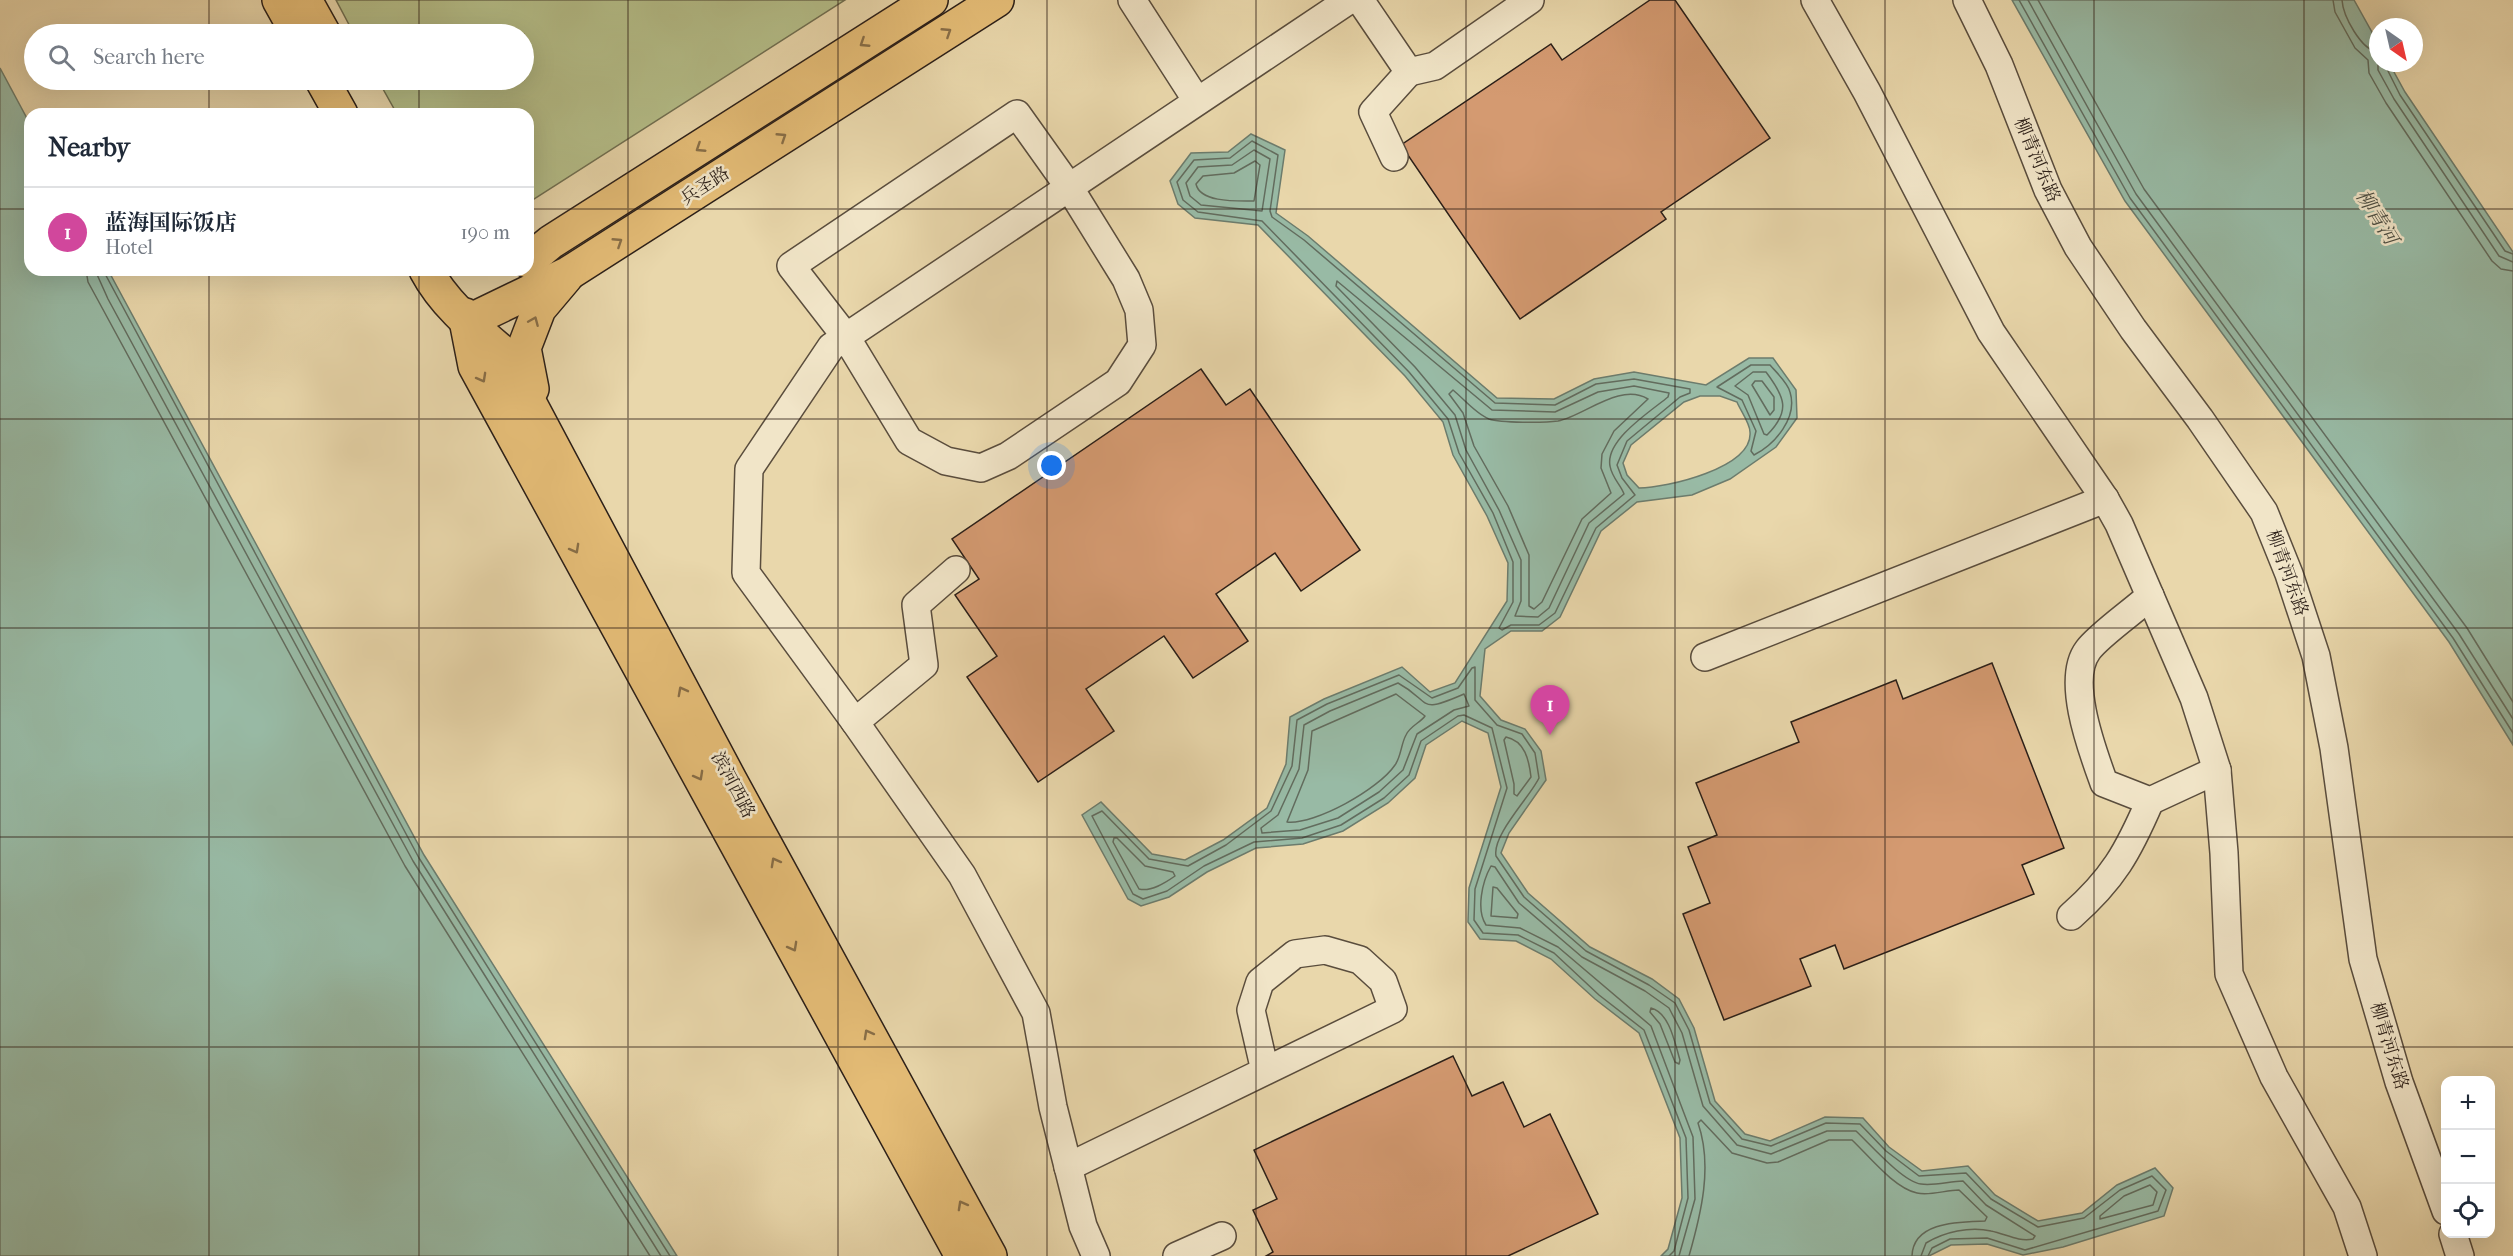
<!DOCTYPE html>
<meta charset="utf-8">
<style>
body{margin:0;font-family:"IM FELL French Canon","Noto Serif SC",serif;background:#f6f6f7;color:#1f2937}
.controls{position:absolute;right:18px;bottom:18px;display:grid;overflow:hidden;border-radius:12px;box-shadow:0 6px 24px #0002}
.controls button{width:54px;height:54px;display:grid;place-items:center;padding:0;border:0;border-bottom:2px solid #e0e1e3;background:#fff;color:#1f2937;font:30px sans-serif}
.compass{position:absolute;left:2369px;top:18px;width:54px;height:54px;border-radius:50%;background:#fff;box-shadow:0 6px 24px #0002;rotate:146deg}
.you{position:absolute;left:1052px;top:466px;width:21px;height:21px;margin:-15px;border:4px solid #fff;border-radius:50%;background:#1a73e8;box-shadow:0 0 0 9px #1a73e833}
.badge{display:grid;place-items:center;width:39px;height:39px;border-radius:50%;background:#0b8043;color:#fff;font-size:20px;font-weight:700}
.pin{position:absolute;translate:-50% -50px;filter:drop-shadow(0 2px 3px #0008)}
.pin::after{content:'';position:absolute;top:32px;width:21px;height:18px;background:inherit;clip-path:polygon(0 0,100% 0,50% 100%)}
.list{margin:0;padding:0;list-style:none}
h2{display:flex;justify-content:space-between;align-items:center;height:78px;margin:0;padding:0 24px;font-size:26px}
h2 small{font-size:20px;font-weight:400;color:#747a83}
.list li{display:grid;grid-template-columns:39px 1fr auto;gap:18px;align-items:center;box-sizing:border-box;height:90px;padding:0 24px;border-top:2px solid #e0e1e3}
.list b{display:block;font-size:22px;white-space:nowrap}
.list p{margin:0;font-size:20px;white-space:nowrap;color:#747a83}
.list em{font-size:20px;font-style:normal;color:#747a83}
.icon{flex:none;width:33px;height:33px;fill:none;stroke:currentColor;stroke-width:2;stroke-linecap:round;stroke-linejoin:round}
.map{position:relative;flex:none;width:2513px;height:1256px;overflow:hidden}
.search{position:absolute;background:#fff;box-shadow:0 6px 24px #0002;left:24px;top:24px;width:510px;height:66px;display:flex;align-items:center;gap:15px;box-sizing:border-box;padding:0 21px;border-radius:33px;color:#747a83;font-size:22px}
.panel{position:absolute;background:#fff;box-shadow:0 6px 24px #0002;left:24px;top:108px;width:510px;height:168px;border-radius:18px}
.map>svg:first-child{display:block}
.green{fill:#b5bf8a;stroke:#706f51;stroke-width:1.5}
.water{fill:#98baa5;stroke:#6c7c6d;stroke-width:1.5;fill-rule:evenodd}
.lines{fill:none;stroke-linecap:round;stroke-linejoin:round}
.shore{stroke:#626c5e;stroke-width:1.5}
.building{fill:#d49a71;stroke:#2b1f18;stroke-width:1.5}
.minor-casing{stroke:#5a4d3d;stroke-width:30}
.major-casing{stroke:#2b1f18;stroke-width:36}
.minor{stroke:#f1e5c8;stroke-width:27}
.major{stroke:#e4bc76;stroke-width:33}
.oneway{stroke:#886e47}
.grid{fill:none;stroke:#2b1f18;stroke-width:1.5;stroke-opacity:0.55}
.labels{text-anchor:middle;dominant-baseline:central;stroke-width:5;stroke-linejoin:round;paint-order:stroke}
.street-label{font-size:18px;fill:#2b1f18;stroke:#f1e5c8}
.water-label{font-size:20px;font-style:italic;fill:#4c4e42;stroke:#f1e5c8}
</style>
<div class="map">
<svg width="2513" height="1256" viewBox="0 0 2513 1256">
<rect width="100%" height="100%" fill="#e9d7ab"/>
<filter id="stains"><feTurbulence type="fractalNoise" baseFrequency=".00333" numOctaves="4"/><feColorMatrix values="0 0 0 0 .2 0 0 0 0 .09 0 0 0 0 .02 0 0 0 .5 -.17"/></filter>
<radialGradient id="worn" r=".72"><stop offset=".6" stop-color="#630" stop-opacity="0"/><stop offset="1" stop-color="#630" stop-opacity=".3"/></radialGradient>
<polygon class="green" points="336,0 845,0 528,203 528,114 397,114 378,80 524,80 524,34 354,34"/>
<g class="water">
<polygon points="2012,0 2354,0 2378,43 2378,63 2389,63 2405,92 2513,252 2513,745 2449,642 2125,201"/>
<polygon points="0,68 30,124 30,270 108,270 424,855 677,1256 0,1256"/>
<path d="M 1251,134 L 1285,150 L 1276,213 L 1308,236 L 1497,398 L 1554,399 L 1594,379 L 1634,372 L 1706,385 L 1749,358 L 1773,358 L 1796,390 L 1797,418 L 1776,447 L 1730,479 L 1692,495 L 1637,502 L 1601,531 L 1560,617 L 1542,631 L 1511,631 L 1485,649 L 1480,696 L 1501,720 L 1525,729 L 1541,751 L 1546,780 L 1509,833 L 1501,853 L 1528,893 L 1590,947 L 1652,979 L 1679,999 L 1694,1028 L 1715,1101 L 1745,1134 L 1770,1141 L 1825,1117 L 1863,1118 L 1889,1147 L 1922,1171 L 1968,1166 L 1995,1195 L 2038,1221 L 2082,1213 L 2117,1185 L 2155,1168 L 2173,1188 L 2164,1216 L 2063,1247 L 2023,1255 L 1987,1244 L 1951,1245 L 1929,1256 L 1661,1256 L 1668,1249 L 1682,1198 L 1680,1138 L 1639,1033 L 1595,999 L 1551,959 L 1516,941 L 1480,939 L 1468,922 L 1469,888 L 1501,787 L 1488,733 L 1462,721 L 1426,745 L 1415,778 L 1388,803 L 1343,831 L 1303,844 L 1256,848 L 1207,872 L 1169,897 L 1141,906 L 1128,899 L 1082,815 L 1101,802 L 1152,854 L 1185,860 L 1223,840 L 1267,808 L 1286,764 L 1290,717 L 1324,699 L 1402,667 L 1430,692 L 1455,683 L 1507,601 L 1508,563 L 1487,516 L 1453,455 L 1443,422 L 1405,376 L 1258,225 L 1195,218 L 1178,204 L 1170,181 L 1191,153 L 1228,152 ZM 1700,396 L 1720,396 L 1737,402 C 1740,410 1750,423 1750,432 C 1753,468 1666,488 1639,488 L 1627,475 L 1623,463 L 1631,445 L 1684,402 Z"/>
</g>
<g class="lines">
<g class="shore">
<polyline points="2019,0 2130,198 2453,638 2513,733"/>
<polyline points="2028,0 2136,194 2459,634 2513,719"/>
<polyline points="2038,0 2144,189 2467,628 2513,702"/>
<polyline points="2333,0 2335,12 2355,48 2368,60 2369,73 2386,103 2492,261 2501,269 2513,271"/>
<path d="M 2342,0 C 2343,16 2361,50 2378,52"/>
<polyline points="2378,59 2378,70 2394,99 2499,256 2513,262"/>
<polyline points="2384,63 2400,95 2505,251 2513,254"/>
<polygon points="1252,141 1278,155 1270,211 1272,217 1304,240 1495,403 1555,405 1596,384 1634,379 1690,389 1690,393 1680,397 1627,441 1617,465 1622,478 1635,495 1596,528 1555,613 1539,625 1511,625 1502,630 1499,628 1513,602 1513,562 1493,513 1459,453 1448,419 1409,372 1262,221 1198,212 1183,200 1177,182 1194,160 1230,158"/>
<polygon points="1254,150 1270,159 1262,211 1201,205 1190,196 1186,183 1198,167 1232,165"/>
<path d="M 1255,161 L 1260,165 L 1254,201 C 1238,201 1200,203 1196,184 L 1203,176 L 1234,173 Z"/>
<polyline points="86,270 88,282 100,304 405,866 650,1256"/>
<polyline points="95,270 108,299 413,861 661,1256"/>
<polyline points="103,270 419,858 670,1256"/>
<path d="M 1337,281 L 1492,410 L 1555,412 L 1598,392 L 1634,386 L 1669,393 L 1668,397 C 1651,411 1605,440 1610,466 C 1612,478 1621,485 1624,494 L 1589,523 L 1549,608 L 1538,617 L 1515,616 L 1521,601 L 1521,560 L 1499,510 L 1466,450 L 1455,415 L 1415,367 L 1336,286 Z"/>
<path d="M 1751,365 L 1770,365 C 1776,372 1788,383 1790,392 C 1798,418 1775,444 1754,455 L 1751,451 L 1756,431 L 1742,400 L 1717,387 Z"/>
<path d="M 1753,372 L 1766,372 C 1785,397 1791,411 1767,435 L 1764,434 L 1748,395 L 1735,386 Z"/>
<polygon points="1762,381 1774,397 1774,410 1770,415 1752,385 1755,381"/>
<path d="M 1453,390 C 1464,399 1476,414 1489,419 C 1501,423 1544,423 1558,421 C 1584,416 1620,382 1648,399 L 1614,431 L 1602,454 L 1601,468 L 1611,493 L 1582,519 L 1542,602 L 1534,609 L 1529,606 L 1529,555 L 1508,506 L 1474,446 L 1463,413 L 1449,394 Z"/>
<path d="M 1398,683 C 1433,702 1416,715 1464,694 L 1469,706 L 1454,710 L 1417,734 L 1403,770 L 1379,792 L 1338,818 L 1300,830 L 1262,833 L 1261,828 L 1278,815 L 1299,769 L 1304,725 L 1330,711 Z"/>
<path d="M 1396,694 L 1425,716 C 1420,723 1410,726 1406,735 C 1401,744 1401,757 1395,765 C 1379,789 1315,825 1287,822 L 1308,770 L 1312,731 Z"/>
<path d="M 1506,737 C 1525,741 1529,760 1531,777 L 1517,796 L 1514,794 L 1514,784 L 1504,740 Z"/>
<path d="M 1117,838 L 1145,866 L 1173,872 L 1175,876 C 1165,883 1151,892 1139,889 L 1113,842 L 1114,838 Z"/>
<polygon points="1493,887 1497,888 1518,914 1517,918 1491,916"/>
<path d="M 1651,1008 C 1670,1013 1675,1044 1680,1060 L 1679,1064 L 1675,1062 L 1660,1024 L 1650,1012 Z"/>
<polygon points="2150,1185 2157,1192 2153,1205 2100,1219 2100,1216 2124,1196"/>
<path d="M 1669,1256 L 1674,1251 L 1688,1198 L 1686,1138 L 1644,1030 L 1599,995 L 1554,953 L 1518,935 L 1483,933 L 1474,920 L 1475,889 L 1507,788 L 1492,728 L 1464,715 L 1458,716 L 1421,741 L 1409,775 L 1384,798 L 1341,825 L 1302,838 L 1254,842 L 1204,866 L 1167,891 L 1143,899 L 1133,894 L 1092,816 L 1102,811 L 1149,859 L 1188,866 L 1226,845 L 1271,811 L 1292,766 L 1297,720 L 1327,704 L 1399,675 L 1432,698 L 1458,688 L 1472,668 L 1475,667 L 1475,700 L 1497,725 L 1522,734 L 1535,753 L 1539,778 C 1530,797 1492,835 1496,856 L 1524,897 L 1586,951 L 1649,985 L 1675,1003 L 1689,1030 L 1710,1103 L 1742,1139 L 1771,1146 L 1826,1123 L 1860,1124 L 1886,1151 L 1919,1176 L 1966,1173 L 1991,1199 L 2038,1227 L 2084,1218 L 2120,1190 L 2152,1176 L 2166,1190 L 2158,1211 L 2025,1250 L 1987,1238 L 1950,1239 L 1932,1248 L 1928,1256"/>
<path d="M 1679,1256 L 1695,1199 L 1693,1137 L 1651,1026 L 1558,947 L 1520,928 L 1486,925 C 1476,910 1482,882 1491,866 L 1495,867 L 1519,903 L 1582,957 L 1645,991 L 1669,1008 L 1682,1033 L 1703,1106 L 1737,1145 L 1771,1154 L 1827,1131 L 1856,1131 C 1870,1144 1903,1182 1921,1184 C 1935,1186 1950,1181 1963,1181 L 1986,1205 L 2035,1236 L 2033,1239 C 2018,1242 2006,1234 1991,1231 C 1970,1226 1944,1232 1926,1243 L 1921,1256"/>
<path d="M 1689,1256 C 1701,1214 1713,1166 1698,1123 L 1701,1120 L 1732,1153 L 1767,1163 L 1778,1162 L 1829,1140 L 1852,1140 C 1869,1156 1894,1188 1917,1193 C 1930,1196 1946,1190 1959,1190 L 1987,1217 L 1985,1221 C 1960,1222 1913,1221 1912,1256"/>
</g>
</g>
<g class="building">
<polygon points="1650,0 1675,0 1770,138 1661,212 1666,219 1520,319 1401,145 1551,44 1562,60"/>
<polygon points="1201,369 1226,405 1250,389 1360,550 1301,591 1275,553 1216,594 1248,641 1193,678 1164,636 1086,689 1114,731 1038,782 967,677 997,656 955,595 979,579 952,539"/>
<polygon points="1992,663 2064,848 2022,865 2034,894 1844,969 1835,945 1800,959 1811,986 1724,1020 1683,914 1710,903 1688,847 1717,835 1696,783 1799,742 1791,722 1896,680 1903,699"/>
<polygon points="1453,1056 1472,1096 1503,1082 1524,1127 1550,1114 1598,1214 1508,1256 1266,1256 1273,1252 1253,1210 1277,1199 1254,1150"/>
</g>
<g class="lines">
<defs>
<g id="minor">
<polyline points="1132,0 1197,101"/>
<polyline points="1360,0 1409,72 1435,66 1530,0"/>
<polyline points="1815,0 1867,92 1991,332 2105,499 2119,524 2194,698 2217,770 2224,853 2229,974 2274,1077 2347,1207 2363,1256"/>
<polyline points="1967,0 1999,65 2048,190 2078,247 2133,329 2200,419 2264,512 2289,574 2316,656 2334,748 2363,959 2399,1082 2446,1211"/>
<polygon points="1017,114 1069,187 1126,279 1139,310 1142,345 1118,382 1008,456 981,468 946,461 909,441 846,337 791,266"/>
<polyline points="1394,157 1373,112 1409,72"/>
<path d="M 2150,596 C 2135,610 2099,635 2088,650 C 2065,680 2093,752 2104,783 L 2150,801 L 2217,770"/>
<polyline points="1705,657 2105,499"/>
<polyline points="855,722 924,665 916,605 956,570"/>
<path d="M 2071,916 C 2113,879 2128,852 2150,801"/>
<polyline points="1068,1167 1393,1009 1383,981 1360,960 1325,950 1295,954 1260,982 1251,1010 1265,1071"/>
<polyline points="2453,1234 2460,1256"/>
<polyline points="1096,1256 1083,1226 1053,1107 1036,1013 962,875 855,722 746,573 749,469 831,347 1349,0"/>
<polyline points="1177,1256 1222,1236"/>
</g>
<g id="major">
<polyline points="279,0 298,34"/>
<polyline points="305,0 324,34"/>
<polyline points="322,80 341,114"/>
<polyline points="528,261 551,242 931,0"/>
<path d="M 426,270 C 444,304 475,329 503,353 L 730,780 L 990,1256"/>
<polyline points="465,315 475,366 962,1256"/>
<polyline points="467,322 569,273 997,0"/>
<polyline points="532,389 524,348 539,309 566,277"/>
</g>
</defs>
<use href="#minor" class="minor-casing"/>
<use href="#major" class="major-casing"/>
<use href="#minor" class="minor"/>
<use href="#major" class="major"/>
</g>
<defs><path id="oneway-chevron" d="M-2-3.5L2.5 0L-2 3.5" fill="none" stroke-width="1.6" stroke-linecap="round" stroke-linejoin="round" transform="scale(1.5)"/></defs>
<g class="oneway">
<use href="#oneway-chevron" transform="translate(947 32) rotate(-33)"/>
<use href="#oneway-chevron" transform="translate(864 43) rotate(147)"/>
<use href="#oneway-chevron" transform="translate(782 137) rotate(-33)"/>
<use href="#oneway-chevron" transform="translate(700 148) rotate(147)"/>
<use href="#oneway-chevron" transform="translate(618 242) rotate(-33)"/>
<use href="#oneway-chevron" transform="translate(534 321) rotate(-67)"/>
<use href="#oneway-chevron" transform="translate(482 378) rotate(61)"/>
<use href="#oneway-chevron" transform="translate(575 549) rotate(61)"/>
<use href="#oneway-chevron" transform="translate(682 691) rotate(-118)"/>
<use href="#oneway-chevron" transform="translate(699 776) rotate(61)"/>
<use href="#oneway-chevron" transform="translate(775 862) rotate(-119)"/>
<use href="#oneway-chevron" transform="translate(793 947) rotate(61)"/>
<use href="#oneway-chevron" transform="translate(868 1034) rotate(-119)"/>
<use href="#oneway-chevron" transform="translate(962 1205) rotate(-119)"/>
</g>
<path class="grid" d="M 209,0 L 209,34M 419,0 L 419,34M 628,0 L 628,1256M 838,0 L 838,1256M 1047,0 L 1047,1256M 1256,0 L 1256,1256M 1466,0 L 1466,1256M 1675,0 L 1675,1256M 1885,0 L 1885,1256M 2094,0 L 2094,1256M 2304,0 L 2304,1256M 209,80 L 209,114M 419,80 L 419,114M 0,209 L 30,209M 528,209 L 2513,209M 209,270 L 209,1256M 419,270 L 419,1256M 0,419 L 2513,419M 0,628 L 2513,628M 0,837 L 2513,837M 0,1047 L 2513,1047"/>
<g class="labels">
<g class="street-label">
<text transform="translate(2037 160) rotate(67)">柳青河东路</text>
<text transform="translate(705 186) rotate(-33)">兵圣路</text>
<text transform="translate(2287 573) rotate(70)">柳青河东路</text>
<text transform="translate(733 785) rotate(62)">滨河西路</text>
<text transform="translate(2389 1046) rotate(73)">柳青河东路</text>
</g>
<g class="water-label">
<text transform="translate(2377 217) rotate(58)">柳青河</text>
</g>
</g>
<rect width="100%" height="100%" filter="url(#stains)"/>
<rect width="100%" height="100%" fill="url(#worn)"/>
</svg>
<div class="controls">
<button>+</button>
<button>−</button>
<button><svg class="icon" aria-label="locate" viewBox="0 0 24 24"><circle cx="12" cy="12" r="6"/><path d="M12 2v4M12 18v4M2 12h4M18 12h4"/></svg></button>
</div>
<svg class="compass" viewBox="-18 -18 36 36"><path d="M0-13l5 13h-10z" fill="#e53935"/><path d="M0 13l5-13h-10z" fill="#747a83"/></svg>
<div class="you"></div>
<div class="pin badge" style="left:1550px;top:735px;background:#d1479c">1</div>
<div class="search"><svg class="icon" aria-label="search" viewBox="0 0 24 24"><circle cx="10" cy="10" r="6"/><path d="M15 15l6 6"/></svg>Search here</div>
<section class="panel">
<h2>Nearby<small></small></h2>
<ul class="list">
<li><span class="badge" style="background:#d1479c">1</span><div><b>蓝海国际饭店</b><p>Hotel</p></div><em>190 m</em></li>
</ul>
</section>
</div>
